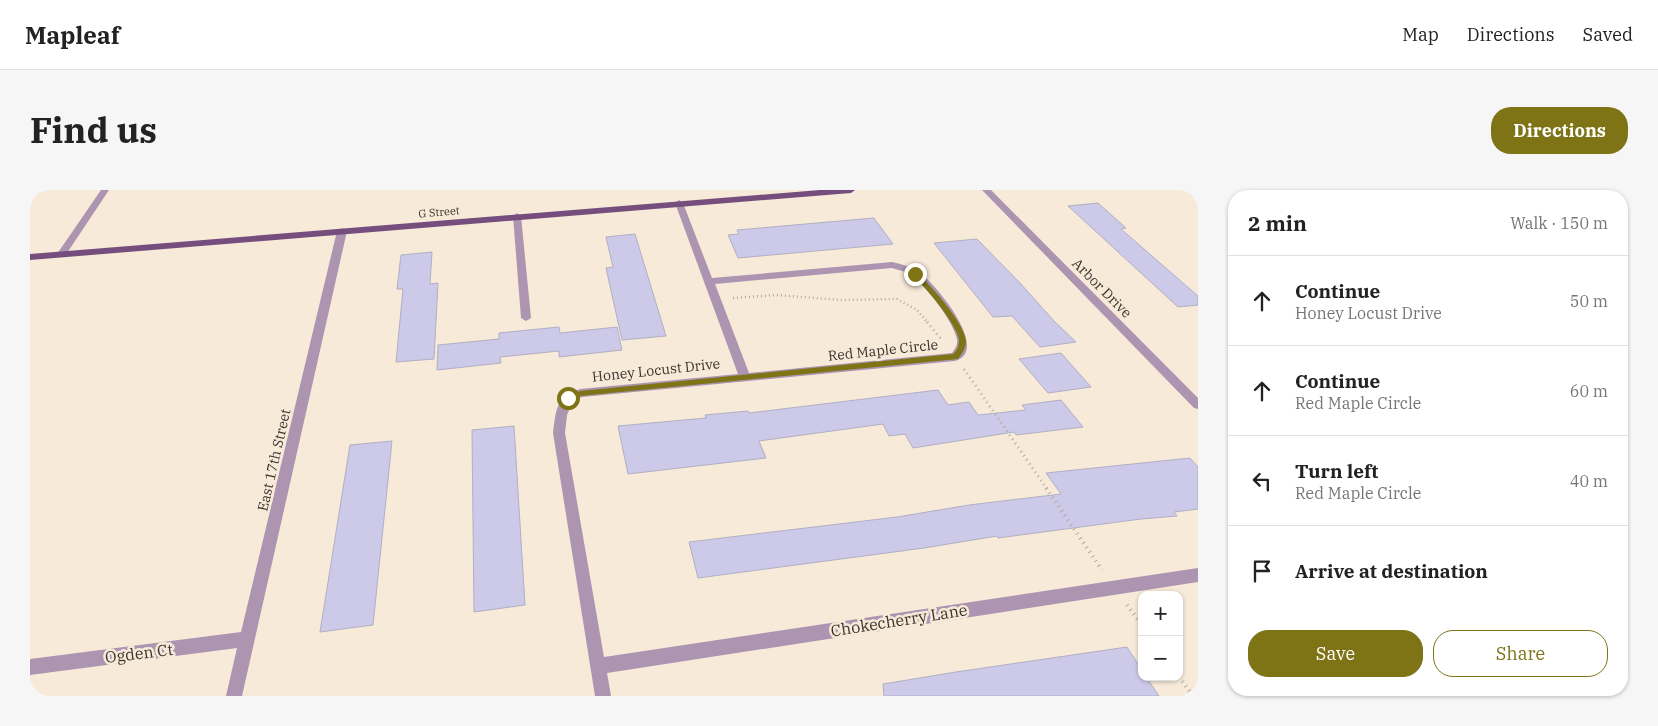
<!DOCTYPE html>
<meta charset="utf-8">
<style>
body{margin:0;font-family:"IBM Plex Serif",serif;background:#f6f6f6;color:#222}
.controls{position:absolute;right:15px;bottom:15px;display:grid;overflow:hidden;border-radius:10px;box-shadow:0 1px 4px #0004}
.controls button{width:45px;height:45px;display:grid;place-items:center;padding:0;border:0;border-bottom:1px solid #e0e0e0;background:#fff;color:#222;font:25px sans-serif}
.stop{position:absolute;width:15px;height:15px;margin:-11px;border:4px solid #7e7315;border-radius:50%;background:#fff}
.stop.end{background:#7e7315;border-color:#fff;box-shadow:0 1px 5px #0008}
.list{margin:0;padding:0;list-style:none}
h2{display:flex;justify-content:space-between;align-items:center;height:65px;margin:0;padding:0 20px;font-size:21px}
h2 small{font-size:16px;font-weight:400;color:#767676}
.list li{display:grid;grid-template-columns:32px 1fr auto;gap:15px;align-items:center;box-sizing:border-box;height:90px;padding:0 20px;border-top:1px solid #e0e0e0}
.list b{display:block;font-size:19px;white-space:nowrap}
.list p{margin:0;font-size:16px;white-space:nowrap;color:#767676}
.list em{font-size:16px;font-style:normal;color:#767676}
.actions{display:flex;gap:10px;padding:15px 20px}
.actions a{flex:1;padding:11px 0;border:1px solid #7e7315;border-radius:20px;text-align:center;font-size:18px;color:#7e7315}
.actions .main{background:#7e7315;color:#fff}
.icon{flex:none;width:28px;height:28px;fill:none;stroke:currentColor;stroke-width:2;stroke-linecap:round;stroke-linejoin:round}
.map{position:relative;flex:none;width:1168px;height:506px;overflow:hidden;border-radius:20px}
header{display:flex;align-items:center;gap:30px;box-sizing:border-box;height:70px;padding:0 25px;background:#fff;border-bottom:1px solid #e0e0e0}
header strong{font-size:24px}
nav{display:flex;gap:28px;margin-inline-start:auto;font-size:18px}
.intro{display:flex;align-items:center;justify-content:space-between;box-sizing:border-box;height:120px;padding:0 30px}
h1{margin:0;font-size:35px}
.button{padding:12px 22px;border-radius:20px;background:#7e7315;color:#fff;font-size:18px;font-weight:700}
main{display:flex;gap:30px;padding:0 30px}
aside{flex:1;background:#fff;border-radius:20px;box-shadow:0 1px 4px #0004}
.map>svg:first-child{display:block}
.building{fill:#ccc9e9;stroke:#b1afc2}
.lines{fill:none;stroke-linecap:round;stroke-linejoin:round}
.path-far2{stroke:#b4aa9d;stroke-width:2.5;stroke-dasharray:1 3;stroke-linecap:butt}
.path-far1{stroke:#b4aa9d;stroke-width:3;stroke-dasharray:1 4;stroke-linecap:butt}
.path{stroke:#b4aa9d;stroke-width:4;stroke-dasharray:1 4.5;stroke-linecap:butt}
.minor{fill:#ad95b1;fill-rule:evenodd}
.major{fill:#764e7e;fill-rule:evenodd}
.route{fill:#7e7315}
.labels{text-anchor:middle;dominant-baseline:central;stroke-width:5;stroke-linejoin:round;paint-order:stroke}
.far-street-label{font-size:11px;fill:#39342d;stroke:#f7ead9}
.street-label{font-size:14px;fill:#39342d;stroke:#f7ead9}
.near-street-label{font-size:16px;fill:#39342d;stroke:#f7ead9}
</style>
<header>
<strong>Mapleaf</strong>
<nav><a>Map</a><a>Directions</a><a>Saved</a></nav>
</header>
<div class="intro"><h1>Find us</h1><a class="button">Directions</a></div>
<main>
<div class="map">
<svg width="1168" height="506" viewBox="0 0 1168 506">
<rect width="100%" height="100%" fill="#f7ead9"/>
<g class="building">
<polygon points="1068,13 1096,38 1091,39 1168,106 1168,115 1148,117 1038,16"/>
<polygon points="844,28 863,54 708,68 698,45 709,44 707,40"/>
<polygon points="605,44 636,146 592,150 576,78 583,77 576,47"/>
<polygon points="947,49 990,93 1025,132 1046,152 1010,157 982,126 963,127 904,53"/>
<polygon points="402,62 400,94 408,93 404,169 366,172 373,99 367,99 371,65"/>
<polygon points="529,137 530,143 587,137 592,160 529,167 529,161 470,167 471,173 407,180 408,155 469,149 469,143"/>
<polygon points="1031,163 1061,197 1018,203 989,169"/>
<polygon points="908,200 918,215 939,212 948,225 996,220 992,215 1031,210 1053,237 986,245 984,242 883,258 875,244 859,246 853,234 729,251 736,268 598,284 588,236 676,228 675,225 718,221 719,223"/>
<polygon points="484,236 495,415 444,422 442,240"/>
<polygon points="362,251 343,435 290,442 320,255"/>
<polygon points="1160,268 1168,277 1168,319 1144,322 1147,326 1111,329 968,348 967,346 894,358 668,388 659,352 867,327 939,315 1031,304 1016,283"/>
<polygon points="1097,457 1112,480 1112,487 1116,487 1129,506 854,506 853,494 926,482"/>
</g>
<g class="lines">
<polyline class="path-far2" points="703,108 746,105 812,110 867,109 887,120 898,133"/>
<g class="path-far1">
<polyline points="897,132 912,150"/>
<polyline points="934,179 1017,299"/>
</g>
<g class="path">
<polyline points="1016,298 1072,380"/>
<polyline points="1097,415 1112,435"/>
<polyline points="1149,487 1163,506"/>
</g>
<g class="minor">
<polygon points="71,0 79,0 35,66 29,66 27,64"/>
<polygon points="952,0 961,0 1168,208 1168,219 1164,218"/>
<path d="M 649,10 L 653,13 L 682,88 L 862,72 C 870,74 880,76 888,81 C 903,91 962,160 925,171 L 552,207 L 543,211 L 537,225 L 535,243 L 574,467 L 1168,378 L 1168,392 L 577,483 L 581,506 L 565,506 L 523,243 C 526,220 526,206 550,199 L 708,184 L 645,13 ZM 862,78 C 868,80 875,81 880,85 C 896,95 923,131 927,149 C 928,155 925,159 922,163 L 719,183 L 685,94 Z"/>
<polygon points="487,23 491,26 501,128 496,131 491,128 483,26"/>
<polygon points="312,38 317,41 212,506 196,506 207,458 0,485 0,469 211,442 307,41"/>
</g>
<polygon class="major" points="790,0 825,0 821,3 0,70 0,64"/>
</g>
<path class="route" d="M 883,83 L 887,83 C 900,94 935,134 936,151 C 936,158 932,164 928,169 L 550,206 L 538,210 L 535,208 L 550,201 L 923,164 C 927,161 929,155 929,150 C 927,134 895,97 883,85 Z"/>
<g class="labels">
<g class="far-street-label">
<text transform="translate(409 22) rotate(-5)">G Street</text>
</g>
<g class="street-label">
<text transform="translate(1072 98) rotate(45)">Arbor Drive</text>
<text transform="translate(853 160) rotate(-6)">Red Maple Circle</text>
<text transform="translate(626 180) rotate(-6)">Honey Locust Drive</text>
<text transform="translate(244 270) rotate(-77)">East 17th Street</text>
</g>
<g class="near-street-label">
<text transform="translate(869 430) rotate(-9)">Chokecherry Lane</text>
<text transform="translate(109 463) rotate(-7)">Ogden Ct</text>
</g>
</g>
</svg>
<div class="controls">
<button>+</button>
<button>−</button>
</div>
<div class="stop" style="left:538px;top:208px"></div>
<div class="stop end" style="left:885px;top:84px"></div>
</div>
<aside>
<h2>2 min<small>Walk · 150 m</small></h2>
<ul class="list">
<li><svg class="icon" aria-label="ahead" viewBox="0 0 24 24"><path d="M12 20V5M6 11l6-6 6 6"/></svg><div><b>Continue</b><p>Honey Locust Drive</p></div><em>50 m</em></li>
<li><svg class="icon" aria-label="ahead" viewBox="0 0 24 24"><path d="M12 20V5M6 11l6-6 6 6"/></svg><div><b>Continue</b><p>Red Maple Circle</p></div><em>60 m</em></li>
<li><svg class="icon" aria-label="left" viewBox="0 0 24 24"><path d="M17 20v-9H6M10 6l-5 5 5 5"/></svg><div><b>Turn left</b><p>Red Maple Circle</p></div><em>40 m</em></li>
<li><svg class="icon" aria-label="arrive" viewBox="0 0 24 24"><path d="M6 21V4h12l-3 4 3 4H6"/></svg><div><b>Arrive at destination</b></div></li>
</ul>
<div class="actions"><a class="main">Save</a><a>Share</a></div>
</aside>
</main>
